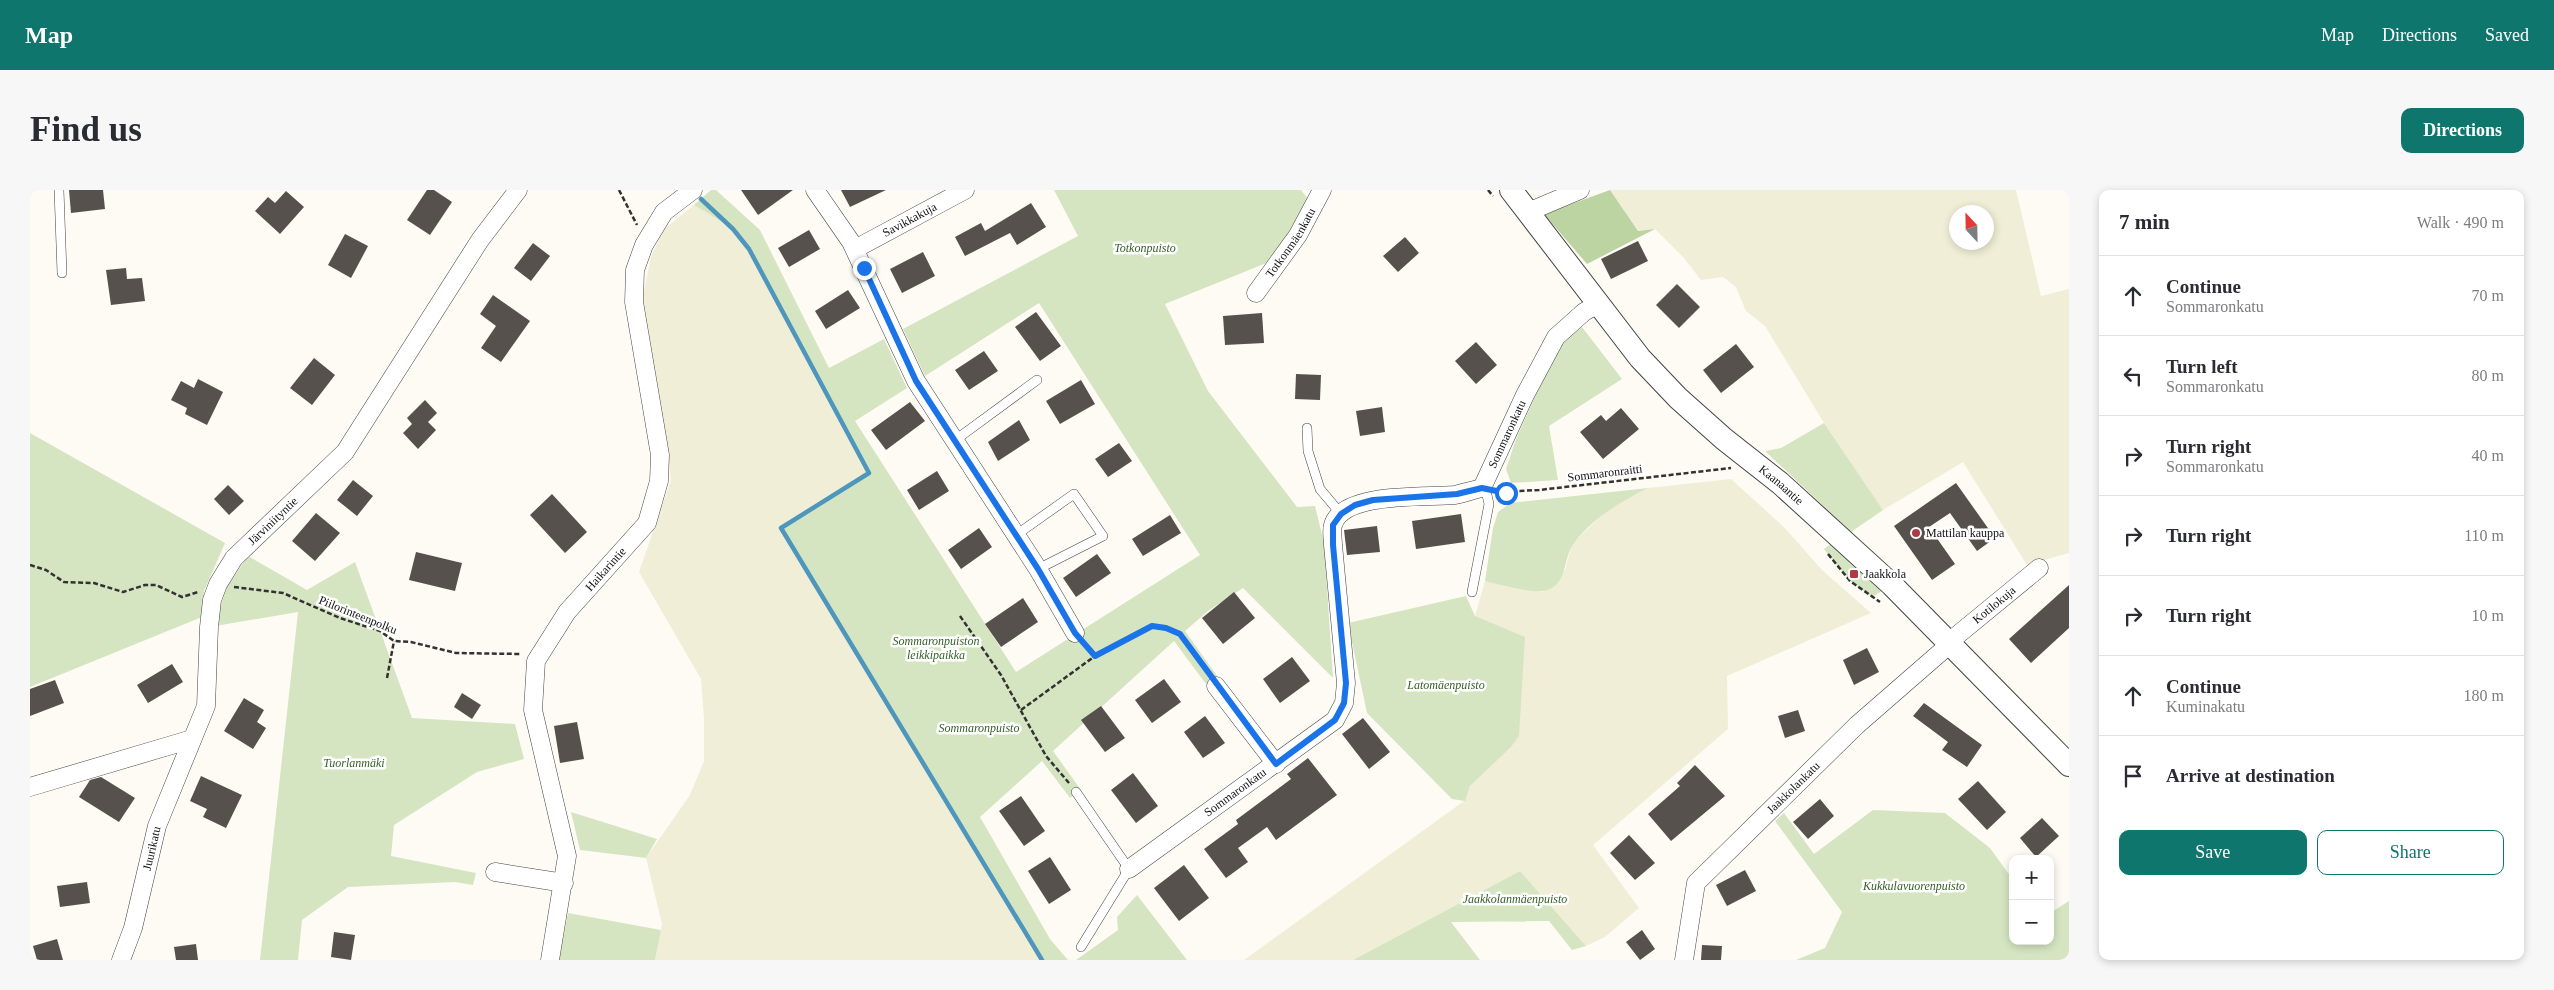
<!DOCTYPE html>
<meta charset="utf-8">
<style>
body{margin:0;font-family:Georgia,serif;background:#f7f7f7;color:#2b2b33}
.controls{position:absolute;right:15px;bottom:15px;display:grid;overflow:hidden;border-radius:10px;box-shadow:0 2px 8px #0003}
.controls button{width:45px;height:45px;display:grid;place-items:center;padding:0;border:0;border-bottom:1px solid #e1e1e2;background:#fff;color:#2b2b33;font:25px sans-serif}
.compass{position:absolute;left:1919px;top:15px;width:45px;height:45px;border-radius:50%;background:#fff;box-shadow:0 2px 8px #0003;rotate:338deg}
.stop{position:absolute;width:15px;height:15px;margin:-11px;border:4px solid #1a73e8;border-radius:50%;background:#fff}
.stop.end{background:#1a73e8;border-color:#fff;box-shadow:0 1px 5px #0008}
.list{margin:0;padding:0;list-style:none}
h2{display:flex;justify-content:space-between;align-items:center;height:65px;margin:0;padding:0 20px;font-size:21px}
h2 small{font-size:16px;font-weight:400;color:#7c7c81}
.list li{display:grid;grid-template-columns:32px 1fr auto;gap:15px;align-items:center;box-sizing:border-box;height:80px;padding:0 20px;border-top:1px solid #e1e1e2}
.list b{display:block;font-size:19px;white-space:nowrap}
.list p{margin:0;font-size:16px;white-space:nowrap;color:#7c7c81}
.list em{font-size:16px;font-style:normal;color:#7c7c81}
.actions{display:flex;gap:10px;padding:15px 20px}
.actions a{flex:1;padding:11px 0;border:1px solid #0f766e;border-radius:10px;text-align:center;font-size:18px;color:#0f766e}
.actions .main{background:#0f766e;color:#fff}
.icon{flex:none;width:28px;height:28px;fill:none;stroke:currentColor;stroke-width:2;stroke-linecap:round;stroke-linejoin:round}
.map{position:relative;flex:none;width:2039px;height:770px;overflow:hidden;border-radius:10px}
header{display:flex;align-items:center;gap:30px;box-sizing:border-box;height:70px;padding:0 25px;background:#0f766e;color:#fff}
header strong{font-size:24px}
nav{display:flex;gap:28px;margin-inline-start:auto;font-size:18px}
.intro{display:flex;align-items:center;justify-content:space-between;box-sizing:border-box;height:120px;padding:0 30px}
h1{margin:0;font-size:35px}
.button{padding:12px 22px;border-radius:10px;background:#0f766e;color:#fff;font-size:18px;font-weight:700}
main{display:flex;gap:30px;padding:0 30px}
aside{flex:1;background:#fff;border-radius:10px;box-shadow:0 2px 8px #0003}
.map>svg:first-child{display:block}
.farmland{fill:#f1eed7;fill-rule:evenodd}
.green{fill:#d5e5c1}
.forest{fill:#bbd4a2}
.lines{fill:none;stroke-linecap:round;stroke-linejoin:round}
.stream{stroke:#4f96bd;stroke-width:4.5}
.building{fill:#57514e}
.service-casing{stroke:#434343;stroke-width:10}
.minor-casing{stroke:#434343;stroke-width:19}
.tertiary-casing{stroke:#434343;stroke-width:24}
.path{stroke:#323232;stroke-width:2.5;stroke-dasharray:5 2.5;stroke-linecap:butt}
.service{stroke:#fff;stroke-width:9}
.minor{stroke:#fff;stroke-width:18}
.tertiary{stroke:#fff;stroke-width:22}
.route{stroke:#1a73e8;stroke-width:6}
.poi-dot{fill:#af3944;stroke:#fff;stroke-width:2}
.labels{text-anchor:middle;dominant-baseline:central;stroke-width:5;stroke-linejoin:round;paint-order:stroke}
.street-label{font-size:12px;fill:#101010;stroke:#fff}
.park-label{font-size:12px;font-style:italic;fill:#366028;stroke:#fff}
.poi-label{font-size:12px;fill:#101010;stroke:#fff;text-anchor:start}
</style>
<header>
<strong>Map</strong>
<nav><a>Map</a><a>Directions</a><a>Saved</a></nav>
</header>
<div class="intro"><h1>Find us</h1><a class="button">Directions</a></div>
<main>
<div class="map">
<svg width="2039" height="770" viewBox="0 0 2039 770">
<rect width="100%" height="100%" fill="#fefbf4"/>
<g class="farmland">
<path d="M 1580,0 L 1986,0 L 2011,106 L 2039,99 L 2039,363 L 1997,375 L 1933,272 L 1853,320 L 1794,233 L 1735,136 L 1716,121 L 1706,97 L 1693,87 L 1671,90 L 1654,68 L 1625,39 L 1608,41 ZM 1926,22 L 1956,22 L 1956,52 L 1926,52 Z"/>
<polygon points="664,15 703,39 719,59 839,283 751,338 1012,770 625,770 632,734 616,668 660,605 674,571 674,529 671,489 609,382 641,290 633,232 614,133 614,100 621,67 634,39"/>
<polygon points="1701,289 1754,337 1792,380 1841,423 1697,486 1698,539 1563,655 1609,718 1575,747 1556,756 1490,681 1323,770 1214,770 1434,611 1440,596 1480,558 1445,426 1455,391 1512,402 1535,380 1542,354 1580,317 1618,298"/>
</g>
<g class="green">
<polygon points="681,0 686,0 730,40 799,178 854,149 877,198 825,231 986,482 1170,365 1009,113 895,186 873,139 1048,46 1024,0 1271,0 1278,9 1251,67 1135,114 1178,201 1267,317 1285,316 1294,353 1303,488 1213,398 1178,421 1155,441 1187,486 1176,494 1144,451 1023,561 1051,600 1040,608 1012,571 950,627 1020,749 1038,770 1012,770 751,338 838,283 719,59 703,39 664,15"/>
<polygon points="1552,137 1592,189 1519,236 1528,290 1481,293 1476,279 1486,249 1512,191 1529,155"/>
<polygon points="1794,233 1853,320 1821,342 1735,261 1751,258"/>
<polygon points="0,243 195,353 174,401 172,427 0,497"/>
<path d="M 1618,298 C 1590,312 1563,328 1544,353 C 1532,368 1539,398 1512,401 C 1501,403 1468,394 1455,391 L 1463,338 L 1468,322 L 1480,313 Z"/>
<polygon points="1810,347 1862,395 1842,407 1820,391 1794,359"/>
<polygon points="218,366 277,400 325,372 382,528 485,534 494,569 447,582 364,635 361,666 446,683 443,695 425,692 318,697 272,730 268,770 230,770 268,422 185,436 196,398"/>
<polygon points="1436,406 1445,426 1495,447 1489,546 1480,558 1440,596 1435,611 1422,609 1337,523 1318,433"/>
<polygon points="1843,620 1915,623 1960,658 1983,690 1983,751 2020,751 2020,723 2039,711 2039,770 1766,770 1795,758 1812,722 1745,631 1754,623 1784,664"/>
<polygon points="541,622 627,649 616,668 550,660"/>
<polygon points="1490,681 1556,756 1542,760 1519,731 1421,732 1450,770 1323,770"/>
<polygon points="1107,705 1157,770 1046,770 1088,740 1087,727"/>
<polygon points="538,723 631,740 625,770 529,770"/>
</g>
<polygon class="forest" points="1580,0 1608,41 1625,39 1557,74 1514,24"/>
<g class="lines">
<polyline class="stream" points="671,9 703,39 719,59 839,283 751,338 1012,770"/>
</g>
<g class="building">
<polygon points="39,0 73,0 75,19 41,23"/>
<polygon points="397,0 404,0 422,12 400,45 377,30"/>
<polygon points="711,0 763,0 728,25"/>
<polygon points="811,0 856,0 820,17"/>
<polygon points="256,1 274,17 250,44 225,21 238,7 245,13"/>
<polygon points="1001,13 1016,37 987,55 980,43 935,66 925,47 951,33 955,41"/>
<polygon points="779,40 790,59 759,77 748,58"/>
<polygon points="315,44 338,56 321,88 298,75"/>
<polygon points="1375,47 1389,63 1368,82 1353,66"/>
<polygon points="1608,51 1618,71 1581,89 1571,69"/>
<polygon points="503,53 520,66 501,91 484,78"/>
<polygon points="893,62 905,86 872,103 860,79"/>
<polygon points="96,78 97,89 112,88 115,111 81,115 76,80"/>
<polygon points="1647,94 1670,117 1649,138 1626,115"/>
<polygon points="818,100 830,118 796,139 785,121"/>
<polygon points="463,105 500,131 471,172 451,158 466,136 450,124"/>
<polygon points="1006,122 1031,156 1010,171 985,137"/>
<polygon points="1232,123 1234,153 1195,155 1193,126"/>
<polygon points="1446,152 1467,175 1446,194 1425,171"/>
<polygon points="1706,154 1724,177 1691,203 1673,180"/>
<polygon points="954,161 968,181 939,200 925,180"/>
<polygon points="284,168 305,185 282,215 260,198"/>
<polygon points="1266,184 1291,185 1290,210 1265,209"/>
<polygon points="168,189 193,202 177,235 155,224 157,218 141,210 151,191 164,198"/>
<polygon points="1051,190 1065,214 1030,234 1016,211"/>
<polygon points="395,210 407,223 398,232 406,240 388,259 373,243 382,234 377,228"/>
<polygon points="880,212 895,231 856,260 841,240"/>
<polygon points="1352,217 1355,242 1330,246 1326,221"/>
<polygon points="1591,218 1609,239 1573,269 1550,242 1571,225 1576,231"/>
<polygon points="989,230 1000,250 968,271 958,252"/>
<polygon points="1089,253 1102,271 1078,287 1065,269"/>
<polygon points="907,281 919,301 889,320 877,300"/>
<polygon points="323,290 343,306 327,326 307,310"/>
<polygon points="1926,293 1965,348 1947,361 1920,323 1899,337 1925,374 1902,390 1864,336"/>
<polygon points="198,295 214,311 199,325 184,309"/>
<polygon points="522,304 557,342 535,363 500,325"/>
<polygon points="286,323 310,343 285,371 262,351"/>
<polygon points="1431,324 1435,352 1386,359 1382,331"/>
<polygon points="1140,325 1151,343 1113,366 1102,349"/>
<polygon points="1347,336 1350,362 1317,365 1314,340"/>
<polygon points="949,338 962,357 931,379 918,360"/>
<polygon points="386,362 432,373 425,401 379,390"/>
<polygon points="1067,364 1081,383 1046,407 1033,388"/>
<polygon points="2039,395 2039,438 2001,473 1979,449"/>
<polygon points="1204,402 1225,428 1193,454 1172,428"/>
<polygon points="993,408 1008,432 971,457 955,434"/>
<polygon points="1837,458 1849,482 1824,495 1813,470"/>
<polygon points="1262,467 1280,491 1250,513 1233,489"/>
<polygon points="142,474 153,492 118,513 107,495"/>
<polygon points="1134,489 1151,512 1122,533 1105,510"/>
<polygon points="25,490 34,513 0,526 0,499"/>
<polygon points="432,503 451,515 442,529 424,517"/>
<polygon points="214,508 234,520 227,532 236,538 223,559 194,541"/>
<polygon points="1894,513 1952,555 1937,577 1912,560 1918,552 1883,526"/>
<polygon points="1071,516 1095,548 1075,562 1051,530"/>
<polygon points="1768,520 1775,541 1755,548 1748,526"/>
<polygon points="1175,526 1195,553 1173,568 1154,542"/>
<polygon points="1333,528 1360,562 1339,579 1312,544"/>
<polygon points="547,532 554,569 530,573 524,536"/>
<polygon points="1278,568 1307,605 1246,650 1237,637 1208,658 1218,672 1196,688 1174,659 1208,634 1206,630 1261,589 1257,584"/>
<polygon points="1665,575 1695,606 1641,651 1618,624 1650,596 1647,593"/>
<polygon points="1103,583 1128,616 1106,633 1081,600"/>
<polygon points="171,586 212,605 196,638 173,627 177,619 160,611"/>
<polygon points="71,587 105,608 89,632 49,607 60,590"/>
<polygon points="1948,591 1976,622 1957,640 1928,609"/>
<polygon points="991,606 1015,641 994,656 969,621"/>
<polygon points="1790,609 1804,626 1778,649 1763,632"/>
<polygon points="2012,628 2029,646 2006,667 1990,648"/>
<polygon points="1599,645 1625,673 1605,690 1580,663"/>
<polygon points="1020,667 1041,700 1019,714 998,681"/>
<polygon points="1154,675 1179,708 1149,731 1124,698"/>
<polygon points="1715,680 1726,701 1697,716 1686,695"/>
<polygon points="57,692 60,713 30,717 27,696"/>
<polygon points="1612,740 1625,759 1610,770 1596,752"/>
<polygon points="304,742 325,745 321,770 301,767"/>
<polygon points="27,749 33,770 7,770 3,756"/>
<polygon points="166,754 168,770 146,770 144,757"/>
<polygon points="1672,755 1692,756 1691,770 1671,770"/>
</g>
<g class="lines">
<defs>
<g id="service">
<polyline points="29,0 32,83"/>
<polyline points="1277,238 1278,261 1290,299 1311,324"/>
<polyline points="924,251 1007,190"/>
<polyline points="986,345 1044,304 1073,346 1008,379"/>
<polyline points="1442,402 1459,314 1457,305 1452,298"/>
<polyline points="1046,602 1099,679 1051,757"/>
</g>
<g id="minor">
<polyline points="785,0 821,52 886,191 1008,379 1045,443"/>
<polyline points="1498,22 1550,0"/>
<path id="s1" d="M 825,59 L 935,0"/>
<path id="s2" d="M 1226,103 L 1268,45 L 1292,0"/>
<polyline points="1186,496 1246,574"/>
<polyline points="0,597 162,549"/>
<path id="s3" d="M 1099,679 L 1305,530 L 1314,513 L 1316,493 L 1303,355 C 1303,349 1301,341 1303,335 C 1313,301 1397,308 1425,305 C 1434,303 1443,300 1452,298 L 1495,205 L 1526,147 L 1554,122 L 1568,114"/>
<polyline points="465,682 534,693"/>
<path id="s4" d="M 91,770 L 103,738 L 127,636 L 176,516 L 179,437 L 182,410 L 188,394 L 204,368 L 315,262 L 450,50 L 488,0"/>
<path id="s5" d="M 520,770 L 537,666 L 503,520 L 506,471 L 537,422 L 617,333 L 629,291 L 630,265 L 604,112 L 605,80 L 614,55 L 634,22 L 663,0"/>
<path id="s6" d="M 1654,770 L 1666,693 L 1827,535 L 1912,461 L 1919,452 L 2009,378"/>
</g>
<g id="tertiary">
<path id="s7" d="M 1481,0 L 1610,168 L 1648,208 L 1694,249 L 1750,293 L 1862,395 L 2039,575"/>
</g>
</defs>
<use href="#service" class="service-casing"/>
<use href="#minor" class="minor-casing"/>
<use href="#tertiary" class="tertiary-casing"/>
<g class="path">
<polyline points="589,0 607,35"/>
<polyline points="1458,0 1463,6"/>
<polyline points="1467,302 1509,300 1701,278"/>
<polyline points="1798,364 1820,391 1850,412"/>
<polyline points="0,375 16,380 34,392 64,393 93,402 115,395 126,395 152,407 168,402"/>
<polyline points="204,397 253,403 310,428 350,441 364,451 381,452 426,463 491,464"/>
<polyline points="930,426 971,485 1016,566 1039,593"/>
<polyline points="1055,456 1065,466 1122,436 1136,438 1150,444 1177,482"/>
<polyline points="357,488 364,451"/>
<polyline points="991,520 1065,466"/>
</g>
<use href="#service" class="service"/>
<use href="#minor" class="minor"/>
<use href="#tertiary" class="tertiary"/>
</g>
<g class="lines">
<polyline class="route" points="834,78 886,191 1008,379 1045,443 1065,466 1122,436 1136,438 1150,444 1246,574 1305,530 1314,513 1316,493 1303,355 1303,335 1311,324 1325,315 1343,310 1427,304 1452,298 1476,303"/>
</g>
<g class="poi-dot">
<circle cx="1886" cy="343" r="5"/>
<rect x="1819" y="379" width="10" height="10" rx="2.5"/>
</g>
<g class="labels">
<g class="street-label">
<text stroke="none"><textPath href="#s1" startOffset="62">Savikkakuja</textPath></text>
<text stroke="none"><textPath href="#s2" startOffset="61">Totkonmäenkatu</textPath></text>
<text stroke="none"><textPath href="#s3" startOffset="671">Sommaronkatu</textPath></text>
<text transform="translate(1575 283) rotate(-7)">Sommaronraitti</text>
<text stroke="none"><textPath href="#s7" startOffset="402">Kaanaantie</textPath></text>
<text stroke="none"><textPath href="#s4" startOffset="476">Järviniityntie</textPath></text>
<text stroke="none"><textPath href="#s5" startOffset="420">Haikarintie</textPath></text>
<text stroke="none"><textPath href="#s6" startOffset="486">Kotilokuja</textPath></text>
<text transform="translate(328 425) rotate(22)">Piilorinteenpolku</text>
<text stroke="none"><textPath href="#s6" startOffset="214">Jaakkolankatu</textPath></text>
<text stroke="none"><textPath href="#s3" startOffset="131">Sommaronkatu</textPath></text>
<text stroke="none"><textPath href="#s4" startOffset="116">Juurikatu</textPath></text>
</g>
<g class="park-label">
<text x="1115" y="58">Totkonpuisto</text>
<text x="906" y="451">Sommaronpuiston<tspan x="906" dy="14">leikkipaikka</tspan></text>
<text x="1416" y="495">Latomäenpuisto</text>
<text x="949" y="538">Sommaronpuisto</text>
<text x="324" y="573">Tuorlanmäki</text>
<text x="1884" y="696">Kukkulavuorenpuisto</text>
<text x="1485" y="709">Jaakkolanmäenpuisto</text>
</g>
<g class="poi-label">
<text x="1896" y="343">Mattilan kauppa</text>
<text x="1834" y="384">Jaakkola</text>
</g>
</g>
</svg>
<div class="controls">
<button>+</button>
<button>−</button>
</div>
<svg class="compass" viewBox="-18 -18 36 36"><path d="M0-13l5 13h-10z" fill="#e53935"/><path d="M0 13l5-13h-10z" fill="#7c7c81"/></svg>
<div class="stop" style="left:1476px;top:303px"></div>
<div class="stop end" style="left:834px;top:78px"></div>
</div>
<aside>
<h2>7 min<small>Walk · 490 m</small></h2>
<ul class="list">
<li><svg class="icon" aria-label="ahead" viewBox="0 0 24 24"><path d="M12 20V5M6 11l6-6 6 6"/></svg><div><b>Continue</b><p>Sommaronkatu</p></div><em>70 m</em></li>
<li><svg class="icon" aria-label="left" viewBox="0 0 24 24"><path d="M17 20v-9H6M10 6l-5 5 5 5"/></svg><div><b>Turn left</b><p>Sommaronkatu</p></div><em>80 m</em></li>
<li><svg class="icon" aria-label="right" viewBox="0 0 24 24"><path d="M7 20v-9h11M14 6l5 5-5 5"/></svg><div><b>Turn right</b><p>Sommaronkatu</p></div><em>40 m</em></li>
<li><svg class="icon" aria-label="right" viewBox="0 0 24 24"><path d="M7 20v-9h11M14 6l5 5-5 5"/></svg><div><b>Turn right</b></div><em>110 m</em></li>
<li><svg class="icon" aria-label="right" viewBox="0 0 24 24"><path d="M7 20v-9h11M14 6l5 5-5 5"/></svg><div><b>Turn right</b></div><em>10 m</em></li>
<li><svg class="icon" aria-label="ahead" viewBox="0 0 24 24"><path d="M12 20V5M6 11l6-6 6 6"/></svg><div><b>Continue</b><p>Kuminakatu</p></div><em>180 m</em></li>
<li><svg class="icon" aria-label="arrive" viewBox="0 0 24 24"><path d="M6 21V4h12l-3 4 3 4H6"/></svg><div><b>Arrive at destination</b></div></li>
</ul>
<div class="actions"><a class="main">Save</a><a>Share</a></div>
</aside>
</main>
